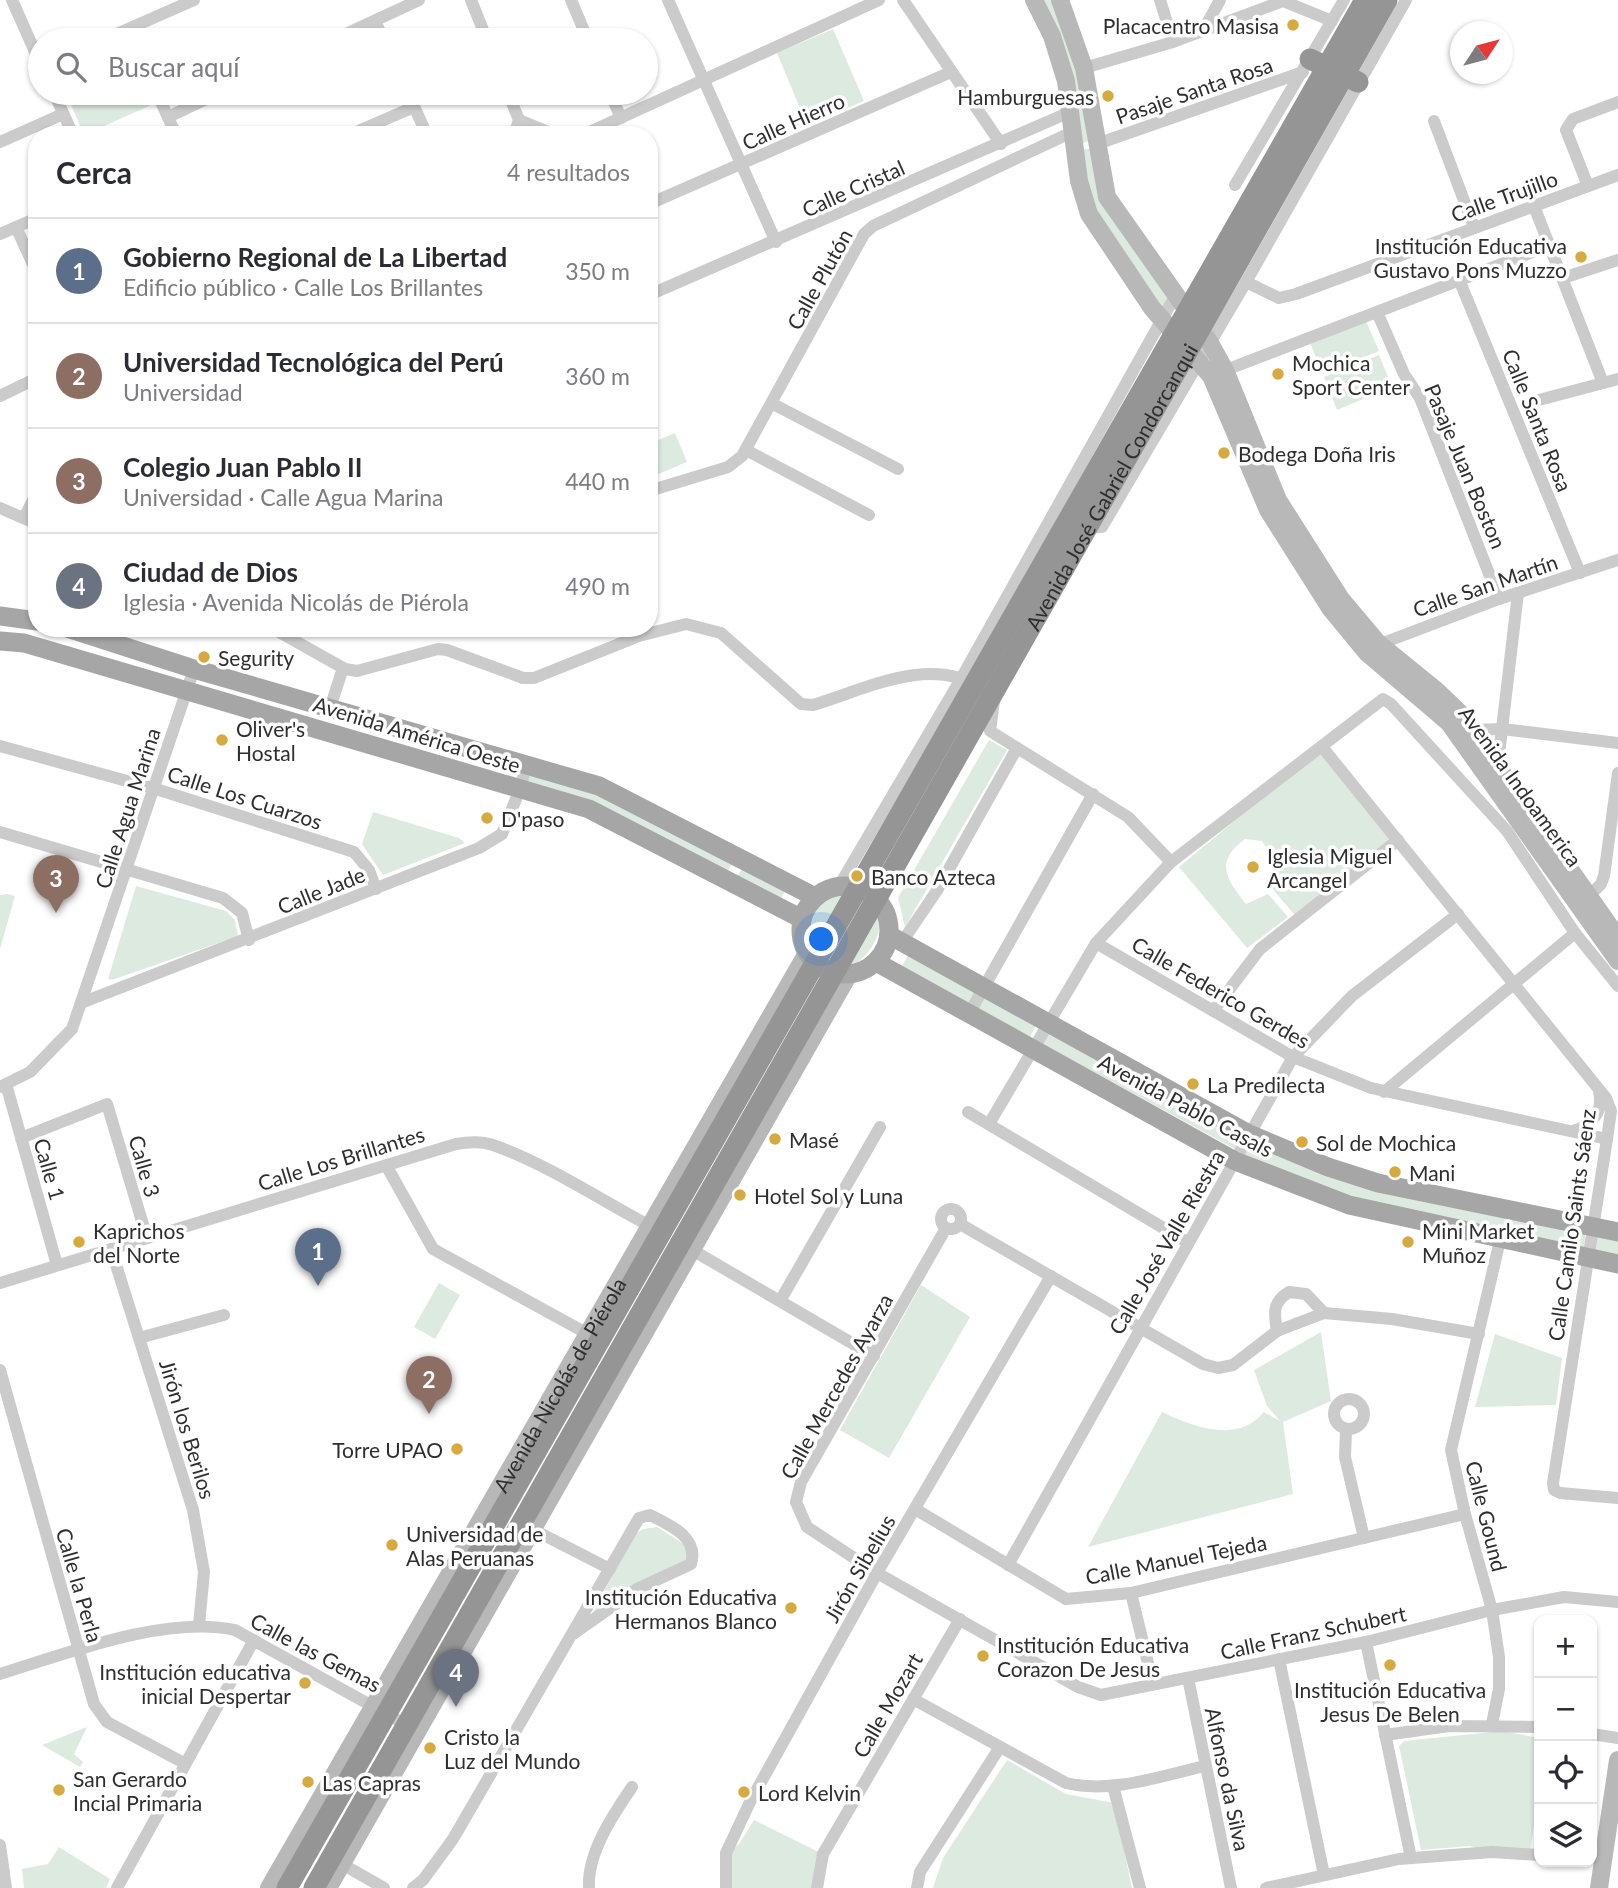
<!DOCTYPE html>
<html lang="es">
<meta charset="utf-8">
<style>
body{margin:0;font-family:Lato,sans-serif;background:#f2f2f3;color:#2b2b33}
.controls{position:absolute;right:21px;bottom:21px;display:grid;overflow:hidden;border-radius:14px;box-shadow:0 2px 5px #0004}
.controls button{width:63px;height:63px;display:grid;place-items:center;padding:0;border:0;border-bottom:2px solid #e1e1e2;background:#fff;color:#2b2b33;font:35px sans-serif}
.compass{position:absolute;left:1450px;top:21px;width:63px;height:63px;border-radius:50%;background:#fff;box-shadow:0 2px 5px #0004;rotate:54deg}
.you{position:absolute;left:822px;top:940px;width:24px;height:24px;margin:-18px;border:5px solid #fff;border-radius:50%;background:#1a73e8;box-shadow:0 0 0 10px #1a73e833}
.badge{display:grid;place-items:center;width:46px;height:46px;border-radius:50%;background:#0f766e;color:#fff;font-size:23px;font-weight:700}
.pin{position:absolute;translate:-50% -58px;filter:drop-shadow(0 2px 4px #0008)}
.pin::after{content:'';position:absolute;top:37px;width:24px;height:21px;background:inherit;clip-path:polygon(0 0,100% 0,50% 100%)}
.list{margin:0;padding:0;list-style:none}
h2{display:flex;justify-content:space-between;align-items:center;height:91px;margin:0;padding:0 28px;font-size:30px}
h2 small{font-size:23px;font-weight:400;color:#7c7c81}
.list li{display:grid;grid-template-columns:46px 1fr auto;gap:21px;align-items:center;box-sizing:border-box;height:105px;padding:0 28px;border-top:2px solid #e1e1e2}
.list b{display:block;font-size:26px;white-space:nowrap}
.list p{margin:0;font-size:23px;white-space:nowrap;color:#7c7c81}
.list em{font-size:23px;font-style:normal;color:#7c7c81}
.icon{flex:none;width:38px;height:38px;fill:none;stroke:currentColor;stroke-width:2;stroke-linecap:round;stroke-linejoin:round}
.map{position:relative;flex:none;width:1618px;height:1888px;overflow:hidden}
.search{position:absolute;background:#fff;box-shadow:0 2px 5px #0004;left:28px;top:28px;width:630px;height:77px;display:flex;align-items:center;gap:18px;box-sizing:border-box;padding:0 24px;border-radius:38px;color:#7c7c81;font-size:26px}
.panel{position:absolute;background:#fff;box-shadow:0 2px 5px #0004;left:28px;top:126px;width:630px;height:511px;border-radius:28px}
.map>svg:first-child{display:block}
.green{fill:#ddeae0}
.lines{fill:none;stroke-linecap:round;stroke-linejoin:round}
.street{stroke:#cbcbcb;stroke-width:12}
.secondary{stroke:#b8b8b8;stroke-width:18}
.primary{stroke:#a6a6a6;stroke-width:19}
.highway{stroke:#959595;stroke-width:21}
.poi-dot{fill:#d7aa3f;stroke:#fff;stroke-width:2.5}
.labels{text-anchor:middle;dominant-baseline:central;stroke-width:7;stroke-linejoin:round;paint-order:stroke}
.poi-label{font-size:21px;fill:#2e2e2e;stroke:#fff;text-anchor:start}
.street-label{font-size:21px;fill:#2e2e2e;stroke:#fff}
</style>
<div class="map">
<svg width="1618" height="1888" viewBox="0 0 1618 1888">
<rect width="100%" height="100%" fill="#fff"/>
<g class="green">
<polygon points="1040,0 1054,0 1078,72 1091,141 1079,144"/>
<polygon points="833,29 864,101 807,125 777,53"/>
<polygon points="66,93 143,93 149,106 84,135"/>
<polygon points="1079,149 1093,149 1102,198 1168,296 1161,309 1088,197"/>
<polygon points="1366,321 1379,351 1323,374 1310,343"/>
<polygon points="1379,355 1392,387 1337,410 1324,377"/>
<polygon points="675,433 687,462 649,478 649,444"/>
<polygon points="989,740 1007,750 905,927 898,898"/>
<path d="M 1321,749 L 1395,838 L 1298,919 L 1272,888 L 1275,862 L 1262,841 L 1245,839 C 1214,862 1226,878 1246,904 L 1268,894 L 1288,917 L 1247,948 L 1179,867 Z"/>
<polygon points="531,768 605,793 735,860 725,875 526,785"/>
<polygon points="373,812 459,838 465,843 383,875 362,844"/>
<polygon points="744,865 786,890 778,903 735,880"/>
<polygon points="136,886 226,911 235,920 238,936 112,980 108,979"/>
<path d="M 847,890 L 815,950 L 809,942 C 810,915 819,896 847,890 Z"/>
<polygon points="7,894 15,896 0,949 0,895"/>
<path d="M 880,913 C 882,937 871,952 853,966 L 842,967 Z"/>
<polygon points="910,952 1038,1021 1030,1037 901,968"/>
<polygon points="1049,1029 1242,1135 1235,1149 1041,1043"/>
<polygon points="1250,1138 1350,1181 1586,1227 1584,1247 1346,1196 1240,1154"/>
<polygon points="1596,1231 1618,1236 1618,1255 1592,1249"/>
<polygon points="439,1283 460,1295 435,1339 414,1327"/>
<polygon points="921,1285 970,1317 889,1458 840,1430"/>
<path d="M 1321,1332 L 1331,1401 L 1283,1422 L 1293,1494 L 1088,1547 L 1162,1412 C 1193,1427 1238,1444 1264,1412 L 1280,1421 L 1267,1406 L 1254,1370 Z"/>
<polygon points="1495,1334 1562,1358 1556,1405 1475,1407"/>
<polygon points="657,1527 682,1543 692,1557 589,1620 634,1535 643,1529"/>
<polygon points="87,1727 74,1754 83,1762 80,1767 42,1745"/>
<polygon points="1502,1731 1539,1738 1539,1795 1530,1851 1492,1852 1470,1846 1421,1850 1399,1746 1404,1741"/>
<polygon points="1007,1760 1066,1794 1114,1803 1132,1888 933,1888 943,1858"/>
<polygon points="754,1820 823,1854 816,1888 731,1888 726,1853 739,1844"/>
<polygon points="59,1847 110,1879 106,1888 24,1888 22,1869 48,1864"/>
</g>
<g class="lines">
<g class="street">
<polyline points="12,0 40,63"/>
<polyline points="471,0 487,40"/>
<polyline points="571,0 588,40"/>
<polyline points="668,0 776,242"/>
<polyline points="903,0 1001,144"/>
<polyline points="1160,0 1173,42"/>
<polyline points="375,21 384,40"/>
<polyline points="1203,31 1220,0"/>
<polyline points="103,40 194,0"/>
<polyline points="333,40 419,0"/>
<polyline points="1084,68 1173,42 1283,1 1332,21"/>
<polyline points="54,93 73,135"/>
<polyline points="157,93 176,135"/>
<polyline points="408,93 427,135"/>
<polyline points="508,93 519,120 514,135"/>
<polyline points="610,93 621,118"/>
<polyline points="168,117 219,93"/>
<polyline points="519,120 556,135"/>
<polyline points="1434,121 1474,227"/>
<polyline points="349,135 414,107"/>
<polyline points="583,135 879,0"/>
<polyline points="0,142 63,114"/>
<polyline points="1097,144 1303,72"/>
<polyline points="1235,185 1344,0"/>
<polyline points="1588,186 1566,130 1573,119 1618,102"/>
<polyline points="649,204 951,72"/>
<polyline points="1534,206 1603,383"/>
<polyline points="16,227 37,273"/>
<polyline points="0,234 37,218"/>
<polyline points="1563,278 1618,260"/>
<polyline points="1246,282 1279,298 1296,294 1618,175"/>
<polyline points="1460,282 1580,573"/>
<polyline points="649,295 1070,112"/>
<polyline points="1377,312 1404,374 1420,398 1499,599"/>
<polyline points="1218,373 1551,245"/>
<polyline points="0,396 37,378"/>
<polyline points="1539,400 1618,379"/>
<polyline points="773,404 898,469"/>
<polyline points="746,450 869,515"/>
<polyline points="649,491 728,467 742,456 864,234 873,226 1072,132"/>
<polyline points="0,508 37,524"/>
<polyline points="24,518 37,492"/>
<polyline points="1086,528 1102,527 1246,282 1406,0"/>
<path d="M 272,628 L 345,669 L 357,671 L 438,649 L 447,650 L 523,678 L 534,678 L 639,636 L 686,624 L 721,633 L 801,704 L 813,705 C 864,690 929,655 979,687"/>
<polyline points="1375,646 1499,599 1618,560"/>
<polyline points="994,701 990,731 1128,817 1171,862"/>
<polyline points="330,708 343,668"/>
<polyline points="1473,730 1502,729 1618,743"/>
<polyline points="0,746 156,789 354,852 369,870 376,889"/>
<polyline points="1323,748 1606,1098 1611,1111 1607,1139 1553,1483 1554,1490 1560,1493 1618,1498"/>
<polyline points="1498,763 1518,593"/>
<polyline points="0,832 223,898 242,913 249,940"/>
<polyline points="839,886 962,677 1175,296"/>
<polyline points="1590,895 1601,884 1604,876 1618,773"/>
<polyline points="902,942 936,892 1017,748"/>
<polyline points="1096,943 1293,1057 1371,1088 1607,1139"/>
<polyline points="81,1003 479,848 502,834 520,789 527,763"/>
<polyline points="1213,1011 1260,949 1398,840"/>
<polyline points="970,1012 1093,794"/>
<polyline points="6,1084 57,1265"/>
<polyline points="0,1087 30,1072 72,1029 194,669"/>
<polyline points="1384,1092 1575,933"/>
<polyline points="968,1112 1187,1242"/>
<polyline points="989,1124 1096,943 1171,862 1383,699 1391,704 1507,831 1575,933 1618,986"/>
<path d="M 1573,1131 C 1592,1125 1604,1112 1599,1091"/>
<polyline points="21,1138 107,1104 147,1238"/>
<polyline points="386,1165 433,1249 588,1334"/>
<circle cx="951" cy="1219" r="10"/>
<polyline points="960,1224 1203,1364 1218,1368 1233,1365 1277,1331 1324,1313 1392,1319 1479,1334"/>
<polyline points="946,1228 801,1482 796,1502 807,1527 877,1573 1078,1687 1101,1695 1366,1642 1492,1610 1564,1597 1618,1602"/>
<polyline points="687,1247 874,1356"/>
<polyline points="111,1249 193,1510 204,1572 199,1625"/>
<path d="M 0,1283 L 456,1144 C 468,1142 481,1141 493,1145 C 550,1165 603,1202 656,1229"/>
<polyline points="780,1301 880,1127"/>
<path d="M 1277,1331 C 1274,1314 1272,1302 1289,1292 L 1306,1294 L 1324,1313"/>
<polyline points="139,1338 224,1315"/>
<polyline points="0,1370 94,1704 107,1722 184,1763"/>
<circle cx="1349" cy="1414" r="15"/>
<polyline points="1346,1429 1345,1457 1364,1538"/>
<polyline points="915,1509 1066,1599 1131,1593 1465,1514"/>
<polyline points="528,1527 610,1569"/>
<polyline points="1008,1565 1293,1057 1352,996 1458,914"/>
<polyline points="1131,1593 1153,1684"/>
<polyline points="1366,1642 1411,1858"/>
<polyline points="1279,1659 1324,1875"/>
<path d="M 0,1674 C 68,1653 165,1615 235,1630 L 412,1728"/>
<polyline points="1188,1678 1231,1888"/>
<path d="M 913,1699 L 1066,1783 C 1111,1794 1161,1776 1205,1766"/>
<polyline points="1492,1724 1499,1689 1499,1657 1492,1610 1465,1514 1451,1450 1501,1236"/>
<polyline points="1592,1734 1618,1738"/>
<polyline points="1385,1735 1449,1726 1539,1727"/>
<polyline points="1113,1786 1140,1888"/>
<polyline points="0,1845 6,1888"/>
<polyline points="342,1864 384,1888"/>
<polyline points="117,1888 254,1640"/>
<path d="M 413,1888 L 423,1880 L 453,1839 L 639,1518 L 650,1515 C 670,1525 699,1537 691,1564 L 637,1589 L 573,1634"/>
<path d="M 589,1888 C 587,1853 613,1815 632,1787"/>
<polyline points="726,1888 726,1853 750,1802 877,1573 1051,1276"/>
<polyline points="817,1888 823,1854 960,1619"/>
<polyline points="917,1888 920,1872 1000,1747"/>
<polyline points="1266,1888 1399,1859 1492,1852 1539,1855"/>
</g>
<g class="secondary">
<polyline points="1034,0 1052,36 1066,81 1079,181 1089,214 1152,308 1211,376 1268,510 1330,608 1367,653 1449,723 1618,961"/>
<polyline points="1060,0 1084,68 1107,197 1210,343 1225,370 1278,500 1341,599 1378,643 1437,691 1461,714 1618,938"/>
<path id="s1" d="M 269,1888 L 807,953"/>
<polyline points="328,1888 849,974"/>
<polyline points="1599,1888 1618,1760"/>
</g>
<g class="primary">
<polyline points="0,616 37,621"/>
<polyline points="67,628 194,669 599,786 815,897"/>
<polyline points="0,641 24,643 589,809 802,919"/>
<circle cx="845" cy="930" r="44"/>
<polyline points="889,935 1249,1134 1328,1167 1378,1183 1618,1232"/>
<polyline points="876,962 1235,1161 1349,1205 1618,1264"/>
</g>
<g class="highway">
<polyline points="1310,59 1358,82"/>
<polyline points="287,1888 1365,0"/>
<path id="s2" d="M 314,1888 L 1387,0"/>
</g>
</g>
<g class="poi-dot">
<circle cx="1293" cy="25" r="7"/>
<circle cx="1108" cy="96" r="7"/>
<circle cx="1581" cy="257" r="7"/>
<circle cx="1278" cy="374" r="7"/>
<circle cx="1224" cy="453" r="7"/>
<circle cx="204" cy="657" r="7"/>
<circle cx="222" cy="740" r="7"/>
<circle cx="487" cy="818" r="7"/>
<circle cx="1253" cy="867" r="7"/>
<circle cx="857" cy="876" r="7"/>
<circle cx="1193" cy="1084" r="7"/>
<circle cx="775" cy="1139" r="7"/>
<circle cx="1302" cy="1142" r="7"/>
<circle cx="1395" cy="1172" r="7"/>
<circle cx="740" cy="1195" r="7"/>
<circle cx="79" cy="1242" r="7"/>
<circle cx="1408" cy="1242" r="7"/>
<circle cx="457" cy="1449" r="7"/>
<circle cx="392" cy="1545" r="7"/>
<circle cx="791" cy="1608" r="7"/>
<circle cx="983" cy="1656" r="7"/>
<circle cx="1390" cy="1665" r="7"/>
<circle cx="305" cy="1683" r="7"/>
<circle cx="430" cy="1748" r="7"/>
<circle cx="308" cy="1782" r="7"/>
<circle cx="59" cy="1790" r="7"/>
<circle cx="744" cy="1792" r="7"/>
</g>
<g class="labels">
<g class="poi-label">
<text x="1279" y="25" text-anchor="end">Placacentro Masisa</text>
<text x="1094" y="96" text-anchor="end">Hamburguesas</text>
<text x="1567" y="245" text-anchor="end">Institución Educativa<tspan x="1567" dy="24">Gustavo Pons Muzzo</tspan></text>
<text x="1292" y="362">Mochica<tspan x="1292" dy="24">Sport Center</tspan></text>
<text x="1238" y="453">Bodega Doña Iris</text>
<text x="218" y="657">Segurity</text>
<text x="236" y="728">Oliver's<tspan x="236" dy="24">Hostal</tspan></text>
<text x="501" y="818">D'paso</text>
<text x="1267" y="855">Iglesia Miguel<tspan x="1267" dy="24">Arcangel</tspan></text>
<text x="871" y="876">Banco Azteca</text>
<text x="1207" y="1084">La Predilecta</text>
<text x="789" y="1139">Masé</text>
<text x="1316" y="1142">Sol de Mochica</text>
<text x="1409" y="1172">Mani</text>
<text x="754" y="1195">Hotel Sol y Luna</text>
<text x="93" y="1230">Kaprichos<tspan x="93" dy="24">del Norte</tspan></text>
<text x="1422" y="1230">Mini Market<tspan x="1422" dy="24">Muñoz</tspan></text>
<text x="443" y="1449" text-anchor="end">Torre UPAO</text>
<text x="406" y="1533">Universidad de<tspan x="406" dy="24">Alas Peruanas</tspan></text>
<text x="777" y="1596" text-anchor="end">Institución Educativa<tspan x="777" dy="24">Hermanos Blanco</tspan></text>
<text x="997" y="1644">Institución Educativa<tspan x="997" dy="24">Corazon De Jesus</tspan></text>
<text x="291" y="1671" text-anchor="end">Institución educativa<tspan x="291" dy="24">inicial Despertar</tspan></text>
<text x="1390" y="1689" text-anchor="middle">Institución Educativa<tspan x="1390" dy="24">Jesus De Belen</tspan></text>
<text x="444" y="1736">Cristo la<tspan x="444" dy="24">Luz del Mundo</tspan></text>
<text x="73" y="1778">San Gerardo<tspan x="73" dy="24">Incial Primaria</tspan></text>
<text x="322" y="1782">Las Capras</text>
<text x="758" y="1792">Lord Kelvin</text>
</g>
<g class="street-label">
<text transform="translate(1194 90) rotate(-19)">Pasaje Santa Rosa</text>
<text transform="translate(793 121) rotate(-24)">Calle Hierro</text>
<text transform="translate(853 188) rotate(-24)">Calle Cristal</text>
<text transform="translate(1504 196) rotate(-20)">Calle Trujillo</text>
<text transform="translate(819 279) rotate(-61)">Calle Plutón</text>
<text transform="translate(1538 420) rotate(68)">Calle Santa Rosa</text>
<text transform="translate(1466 466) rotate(67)">Pasaje Juan Boston</text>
<text stroke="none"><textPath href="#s2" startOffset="1612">Avenida José Gabriel Condorcanqui</textPath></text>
<text transform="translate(1485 585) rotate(-19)">Calle San Martín</text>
<text transform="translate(417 734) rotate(17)">Avenida América Oeste</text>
<text transform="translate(1521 786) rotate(54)">Avenida Indoamerica</text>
<text transform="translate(245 797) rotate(18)">Calle Los Cuarzos</text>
<text transform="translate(127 808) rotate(-72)">Calle Agua Marina</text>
<text transform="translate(321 890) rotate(-22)">Calle Jade</text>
<text transform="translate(1221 992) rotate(30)">Calle Federico Gerdes</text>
<text transform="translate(1186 1105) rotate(28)">Avenida Pablo Casals</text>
<text transform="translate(341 1158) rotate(-17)">Calle Los Brillantes</text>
<text transform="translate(145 1166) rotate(74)">Calle 3</text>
<text transform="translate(50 1169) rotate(74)">Calle 1</text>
<text transform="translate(1571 1225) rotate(-82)">Calle Camilo Saints Sáenz</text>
<text transform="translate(1166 1242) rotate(-60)">Calle José Valle Riestra</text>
<text stroke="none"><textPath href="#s1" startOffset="581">Avenida Nicolás de Piérola</textPath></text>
<text transform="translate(836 1386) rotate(-61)">Calle Mercedes Ayarza</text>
<text transform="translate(188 1429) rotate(73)">Jirón los Berilos</text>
<text transform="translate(1487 1516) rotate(76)">Calle Gound</text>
<text transform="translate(1176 1559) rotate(-11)">Calle Manuel Tejeda</text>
<text transform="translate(859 1568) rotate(-60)">Jirón Sibelius</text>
<text transform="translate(80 1585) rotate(74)">Calle la Perla</text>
<text transform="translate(1313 1632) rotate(-12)">Calle Franz Schubert</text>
<text transform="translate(316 1652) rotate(28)">Calle las Gemas</text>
<text transform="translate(887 1705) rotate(-60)">Calle Mozart</text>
<text transform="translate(1228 1779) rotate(78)">Alfonso da Silva</text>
</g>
</g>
</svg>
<div class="controls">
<button>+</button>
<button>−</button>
<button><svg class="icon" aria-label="locate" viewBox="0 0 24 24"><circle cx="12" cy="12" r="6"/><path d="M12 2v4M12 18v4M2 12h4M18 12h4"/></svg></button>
<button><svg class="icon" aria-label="layers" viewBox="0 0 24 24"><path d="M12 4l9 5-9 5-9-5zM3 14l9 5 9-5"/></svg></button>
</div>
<svg class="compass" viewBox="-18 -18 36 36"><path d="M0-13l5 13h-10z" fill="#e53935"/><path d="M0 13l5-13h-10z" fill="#7c7c81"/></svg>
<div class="you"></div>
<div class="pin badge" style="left:318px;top:1286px;background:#5c6f8a">1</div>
<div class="pin badge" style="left:429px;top:1414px;background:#8d6e63">2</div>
<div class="pin badge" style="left:56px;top:913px;background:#8d6e63">3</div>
<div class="pin badge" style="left:456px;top:1707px;background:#6b7280">4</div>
<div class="search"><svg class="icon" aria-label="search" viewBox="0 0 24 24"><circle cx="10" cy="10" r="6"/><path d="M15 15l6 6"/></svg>Buscar aquí</div>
<section class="panel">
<h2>Cerca<small>4 resultados</small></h2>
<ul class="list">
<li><span class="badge" style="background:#5c6f8a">1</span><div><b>Gobierno Regional de La Libertad</b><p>Edificio público · Calle Los Brillantes</p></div><em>350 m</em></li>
<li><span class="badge" style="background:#8d6e63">2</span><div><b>Universidad Tecnológica del Perú</b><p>Universidad</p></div><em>360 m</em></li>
<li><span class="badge" style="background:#8d6e63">3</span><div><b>Colegio Juan Pablo II</b><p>Universidad · Calle Agua Marina</p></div><em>440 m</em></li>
<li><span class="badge" style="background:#6b7280">4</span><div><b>Ciudad de Dios</b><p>Iglesia · Avenida Nicolás de Piérola</p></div><em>490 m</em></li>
</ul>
</section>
</div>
